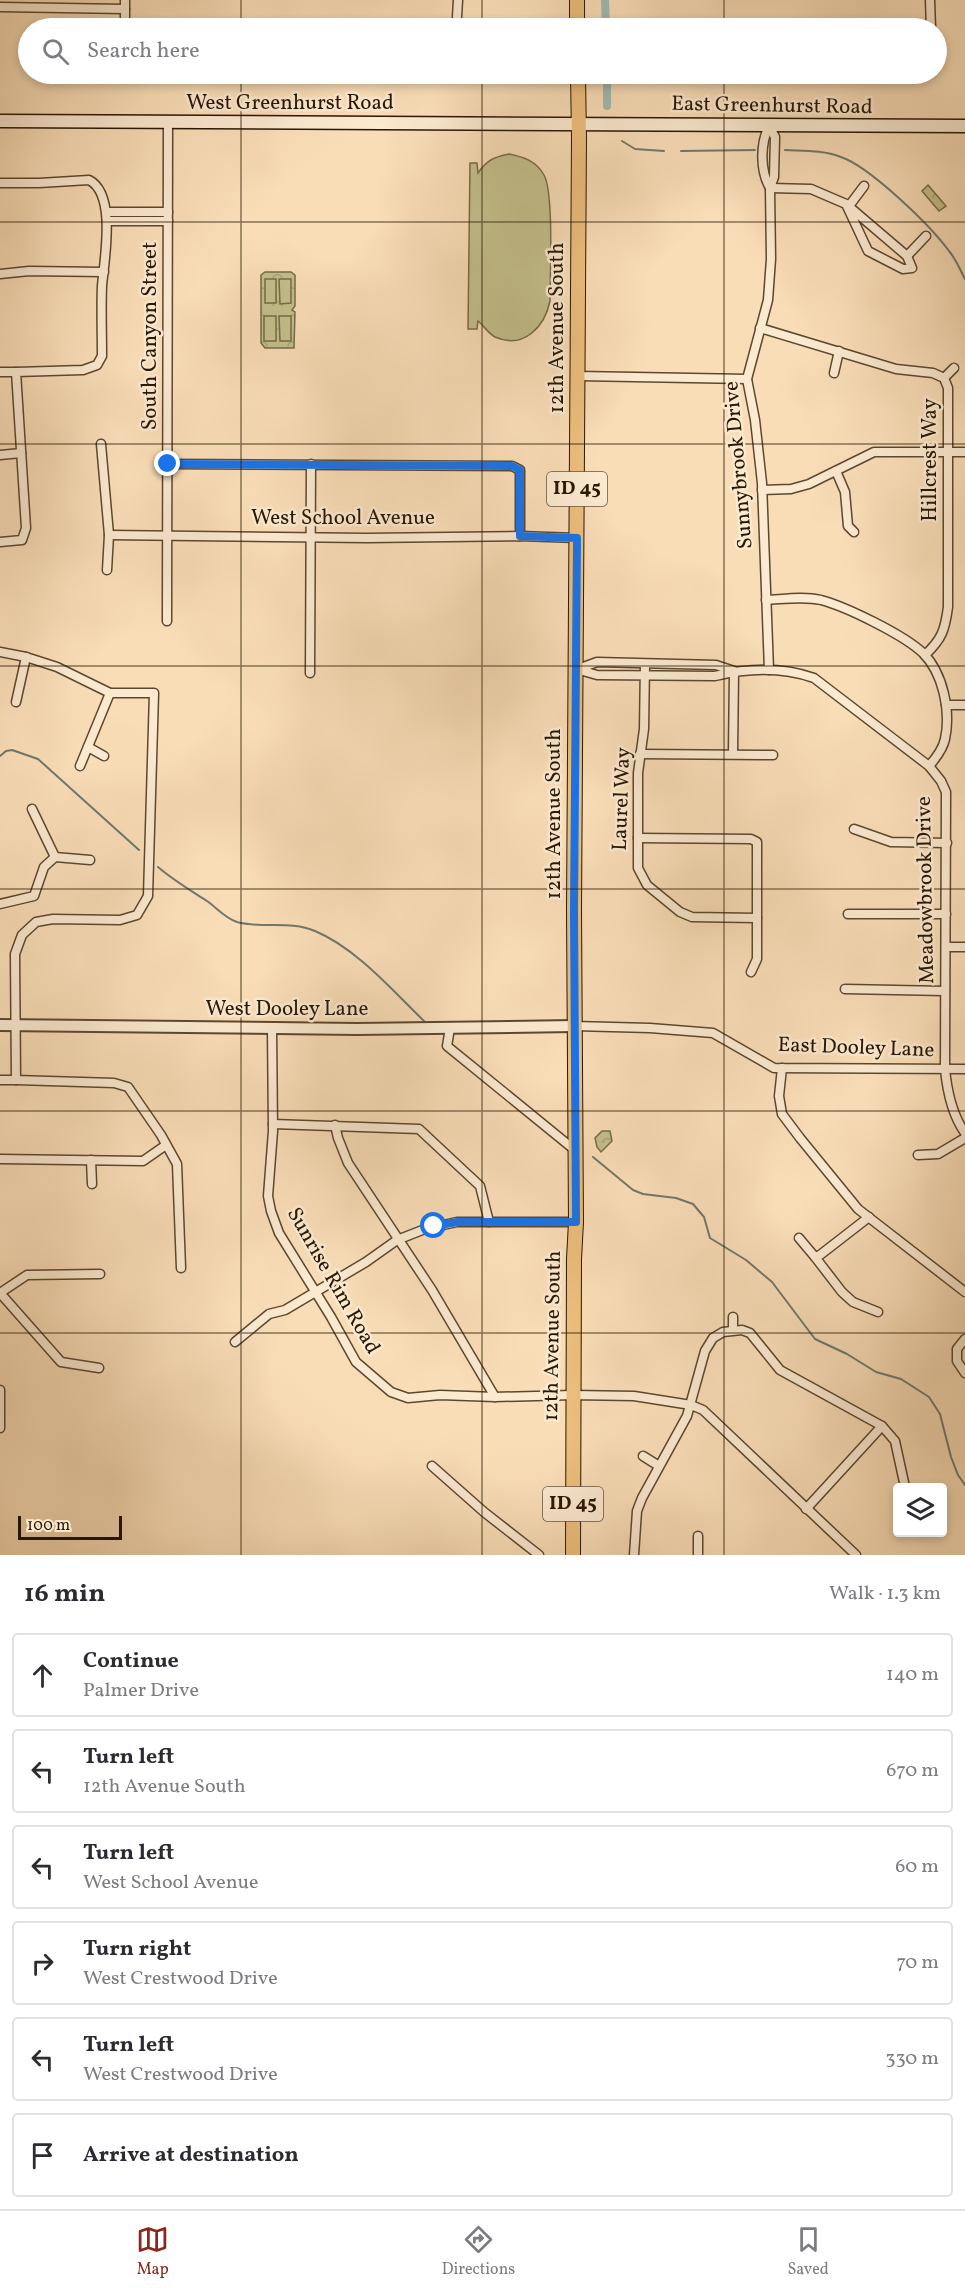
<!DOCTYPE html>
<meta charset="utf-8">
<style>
body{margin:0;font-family:Vollkorn,serif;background:#f2f2f3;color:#2b2b33}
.controls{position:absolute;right:18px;bottom:18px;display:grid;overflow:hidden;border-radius:6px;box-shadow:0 3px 9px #0003}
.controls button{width:54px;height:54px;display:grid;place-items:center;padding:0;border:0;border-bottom:2px solid #e1e1e2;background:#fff;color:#2b2b33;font:30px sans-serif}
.scale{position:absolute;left:18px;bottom:15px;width:104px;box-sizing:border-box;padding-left:6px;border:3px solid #281702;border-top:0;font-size:16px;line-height:21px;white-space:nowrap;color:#281702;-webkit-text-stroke:4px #fbe9d0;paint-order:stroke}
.stop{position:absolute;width:18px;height:18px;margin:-14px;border:4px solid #1a73e8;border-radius:50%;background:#fff}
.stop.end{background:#1a73e8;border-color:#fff;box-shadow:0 2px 6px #0008}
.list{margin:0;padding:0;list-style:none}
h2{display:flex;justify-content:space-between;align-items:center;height:78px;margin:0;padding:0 24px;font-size:26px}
h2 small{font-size:20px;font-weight:400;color:#7c7c81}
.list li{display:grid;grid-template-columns:39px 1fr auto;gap:18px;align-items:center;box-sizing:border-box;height:84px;margin:0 12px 12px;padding:0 12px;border:2px solid #e1e1e2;border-radius:6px}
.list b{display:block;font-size:22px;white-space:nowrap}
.list p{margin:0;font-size:20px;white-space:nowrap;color:#7c7c81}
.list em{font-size:20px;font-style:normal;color:#7c7c81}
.icon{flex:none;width:33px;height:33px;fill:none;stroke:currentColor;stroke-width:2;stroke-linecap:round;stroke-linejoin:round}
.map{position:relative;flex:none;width:965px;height:1555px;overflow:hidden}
.search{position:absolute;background:#fff;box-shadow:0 3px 9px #0003;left:18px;right:18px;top:18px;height:66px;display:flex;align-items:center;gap:15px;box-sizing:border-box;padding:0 21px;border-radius:33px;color:#7c7c81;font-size:22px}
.sheet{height:654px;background:#fff}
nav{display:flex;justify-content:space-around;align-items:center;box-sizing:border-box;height:84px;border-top:2px solid #e1e1e2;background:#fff;font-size:16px;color:#7c7c81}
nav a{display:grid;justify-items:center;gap:3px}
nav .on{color:#8f2418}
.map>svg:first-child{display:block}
.park{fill:url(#park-crowns);stroke:#766b46;stroke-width:1.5}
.pitch{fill:#c3bf8b;stroke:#766b46;stroke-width:1.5}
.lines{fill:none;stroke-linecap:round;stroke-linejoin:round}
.stream{stroke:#6f796c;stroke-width:2}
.canal{stroke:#9ebbb2;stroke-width:8}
.minor-casing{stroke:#5c482f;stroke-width:11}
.tertiary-casing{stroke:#5c482f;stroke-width:14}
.secondary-casing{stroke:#281702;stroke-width:15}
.primary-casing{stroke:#281702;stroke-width:16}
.minor{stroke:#fbe9d0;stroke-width:8}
.tertiary{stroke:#fbe9d0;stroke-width:10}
.secondary{stroke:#fbe9d0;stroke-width:12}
.primary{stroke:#ecbe7c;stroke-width:14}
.route{stroke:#1a73e8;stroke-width:8}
.grid{fill:none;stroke:#281702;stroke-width:1.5;stroke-opacity:0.55}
.labels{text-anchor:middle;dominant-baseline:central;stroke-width:5;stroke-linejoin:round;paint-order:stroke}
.shield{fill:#fbe9d0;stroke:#675640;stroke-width:1.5}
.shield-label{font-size:20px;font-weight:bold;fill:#281702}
.street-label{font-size:21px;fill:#281702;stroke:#fbe9d0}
</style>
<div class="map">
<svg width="965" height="1555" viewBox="0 0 965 1555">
<defs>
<pattern id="park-crowns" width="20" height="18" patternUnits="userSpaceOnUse" patternTransform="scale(1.5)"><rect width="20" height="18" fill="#c3bf8b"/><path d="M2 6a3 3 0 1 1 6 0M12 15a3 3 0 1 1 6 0" fill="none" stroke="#a8a376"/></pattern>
</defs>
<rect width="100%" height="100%" fill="#f9ddb7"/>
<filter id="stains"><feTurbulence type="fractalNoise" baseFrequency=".00333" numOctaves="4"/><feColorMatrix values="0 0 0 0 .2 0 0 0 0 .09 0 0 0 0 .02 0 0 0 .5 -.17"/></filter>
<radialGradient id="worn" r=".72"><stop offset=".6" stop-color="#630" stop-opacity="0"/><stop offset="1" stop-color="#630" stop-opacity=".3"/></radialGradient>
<g class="park">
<polygon points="928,185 946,206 939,211 922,191"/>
<polygon points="265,272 291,272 295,275 295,306 292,310 295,312 294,348 265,348 261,343 261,275"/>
<polygon points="602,1131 610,1131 612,1141 601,1152 597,1147 595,1138"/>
</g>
<g class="pitch">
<path d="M 509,154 C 524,157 536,161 544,175 C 554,193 550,275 550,301 C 545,326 524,350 495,337 C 489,334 483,325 478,321 L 477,329 L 468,329 L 470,163 L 477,163 L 478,173 C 487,160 494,157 509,154 Z"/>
<rect x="265" y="279" width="11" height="24"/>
<polygon points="279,279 291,279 291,303 280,304"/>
<rect x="264" y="316" width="12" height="25"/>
<polygon points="279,316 291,316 291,341 280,341"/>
</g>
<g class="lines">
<g class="stream">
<polyline points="622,141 635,149 664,151"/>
<path d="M 785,150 C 804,151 823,150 841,157 C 870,167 930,225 949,251 C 956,259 960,270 965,279"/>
<polyline points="681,151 755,150"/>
<polyline points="0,756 6,751 12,750 38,759 139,850"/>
<path d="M 158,867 C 173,880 190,890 207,901 C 217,908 225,918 237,922 C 263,929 290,920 315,931 C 356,948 393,991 425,1022"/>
<polyline points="593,1157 633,1190 643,1194 676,1198 693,1204 704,1217 710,1238 746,1260 772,1282 815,1339 847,1354 876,1372 901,1379 929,1397 940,1414 951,1457 958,1475 965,1485"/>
</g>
<g class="canal">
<polyline points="605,0 606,28"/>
<polyline points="607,74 607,106"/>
</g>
<defs>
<g id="minor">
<polyline points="125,0 125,28"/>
<polyline points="930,0 931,28"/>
<polyline points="0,7 125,9"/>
<polyline points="457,17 458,0"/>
<polyline points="769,126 775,137 774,177 770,188 771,259 768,300 747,379 755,420 762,483 769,670"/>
<path d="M 769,126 C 760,144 760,171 770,188"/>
<path d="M 0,183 L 39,183 L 89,180 C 117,194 104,261 102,286 C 101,309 102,333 102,356 L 97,365 L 83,370 L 16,372 L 26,528 L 22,540 L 0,542"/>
<polyline points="770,188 811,189 846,204 907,256 912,268 903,269 868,251 846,204"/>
<polyline points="849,206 864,186"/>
<polyline points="107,212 168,212"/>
<polyline points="108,221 168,221"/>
<polyline points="907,256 926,236"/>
<polyline points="0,274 29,271 104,272"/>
<path d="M 760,328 L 896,369 L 933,373 L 944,378 L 948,388 L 948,607 C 945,630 942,639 925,655"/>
<polyline points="0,372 16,372"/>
<polyline points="834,373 839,351"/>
<polyline points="578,376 747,379"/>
<polyline points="944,378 954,368"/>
<polyline points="101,444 109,535 107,570"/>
<polyline points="0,455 21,453"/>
<polyline points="168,464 512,466 520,470 520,536"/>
<polyline points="836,471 845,492 848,526 854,532"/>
<polyline points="762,490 791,489 809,484 874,452 965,452"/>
<polyline points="109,535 367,538 520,536 577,538"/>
<path d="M 766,600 C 785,599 804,596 821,600 C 847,607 904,635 923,653 C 943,673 951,711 945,739 C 943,749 936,758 929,766"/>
<polyline points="167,621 168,122"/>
<polyline points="0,652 26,657 57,667 110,693 154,693 148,896 137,915 120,920 53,919 36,922 22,935 15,954 16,1080 114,1083 128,1087 161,1135 177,1164 181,1268"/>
<polyline points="645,664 644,729 638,773 638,868 647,885 680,912 692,917 757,918"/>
<path d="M 576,669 L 597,675 L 715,676 C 748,668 782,667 814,678 L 929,766 L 941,781 L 946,792 L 945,1069 C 947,1090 953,1116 965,1133"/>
<polyline points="578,669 597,662 716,665 734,671"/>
<polyline points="310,673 311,464"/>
<polyline points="16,702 26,657"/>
<polyline points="946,705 965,705"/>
<polyline points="88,747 104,756"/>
<polyline points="733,753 734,672"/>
<polyline points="640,754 773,755"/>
<polyline points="80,766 110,693"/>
<polyline points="32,809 55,857"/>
<polyline points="854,829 891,842 947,843"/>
<polyline points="638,838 751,839 757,842 757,959 751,972"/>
<polyline points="0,904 34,896 44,867 55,857 90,860"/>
<polyline points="848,914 946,914"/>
<polyline points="946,947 965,947"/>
<polyline points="845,989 945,991"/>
<polyline points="574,1026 650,1028 713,1033 774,1068 965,1069"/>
<polyline points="272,1028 273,1131 268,1196 271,1211 279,1233 331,1317 356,1362 391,1392 408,1398 440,1395 495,1397 573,1395 634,1396 691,1405 703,1410 856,1555"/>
<polyline points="450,1028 447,1046 576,1151"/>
<polyline points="782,1068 779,1096 782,1114 800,1138 858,1209 965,1292"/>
<polyline points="0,1080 16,1080"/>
<polyline points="273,1124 419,1129 480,1186 489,1222"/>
<polyline points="335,1125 338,1138 348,1163 432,1290 495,1397"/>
<polyline points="918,1155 938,1154 965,1138"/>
<polyline points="0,1159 143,1161 166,1145"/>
<polyline points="91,1160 92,1184"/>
<polyline points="869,1217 820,1255 815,1257 842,1292 853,1302 878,1312"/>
<polyline points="799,1238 815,1257"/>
<polyline points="0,1293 61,1362 99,1368"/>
<polyline points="0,1293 27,1275 100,1274"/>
<polyline points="733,1317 733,1330"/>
<polyline points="965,1339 957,1349 957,1361 965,1373"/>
<polyline points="235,1342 269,1314 285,1310 366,1262 397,1240 425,1229 457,1222 576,1222"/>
<polyline points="0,1390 0,1428"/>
<polyline points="882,1426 895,1441 905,1487"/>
<polyline points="643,1456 659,1466"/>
<polyline points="432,1466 484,1512 539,1555"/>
<polyline points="698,1536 698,1555"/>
<polyline points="634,1555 637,1511 642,1498 687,1416 705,1351 713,1338 723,1332 742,1330 750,1333 780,1370 882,1426 806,1509"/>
</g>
<polyline id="tertiary" points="0,1025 357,1029 574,1026"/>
<polyline id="secondary" points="0,121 965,126"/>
<g id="primary">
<polyline points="577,0 577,28"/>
<polyline points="573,1555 574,1259 576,1222 574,910 579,138 578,74"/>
</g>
</defs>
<use href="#minor" class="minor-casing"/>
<use href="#tertiary" class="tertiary-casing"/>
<use href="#secondary" class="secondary-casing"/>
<use href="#primary" class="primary-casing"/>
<use href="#minor" class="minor"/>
<use href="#tertiary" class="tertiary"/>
<use href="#secondary" class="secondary"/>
<use href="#primary" class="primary"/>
</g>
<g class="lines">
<polyline class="route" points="168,464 512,466 520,470 520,536 577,538 574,909 576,1222 457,1222 434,1226"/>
</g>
<path class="grid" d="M 241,0 L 241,28M 482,0 L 482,28M 724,0 L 724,28M 241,74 L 241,1555M 482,74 L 482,1555M 724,74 L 724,1555M 0,222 L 965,222M 0,444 L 965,444M 0,666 L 965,666M 0,889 L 965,889M 0,1111 L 965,1111M 0,1333 L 965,1333"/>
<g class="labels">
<g class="shield">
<rect x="547" y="472" width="60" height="34" rx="4.5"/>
<rect x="543" y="1487" width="60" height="34" rx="4.5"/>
</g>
<g class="shield-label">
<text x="577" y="489">ID 45</text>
<text x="573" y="1504">ID 45</text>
</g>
<g class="street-label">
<text x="290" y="103">West Greenhurst Road</text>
<text transform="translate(772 106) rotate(1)">East Greenhurst Road</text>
<text transform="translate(557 328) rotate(-90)">12th Avenue South</text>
<text transform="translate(150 336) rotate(-90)">South Canyon Street</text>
<text transform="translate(930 460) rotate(-90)">Hillcrest Way</text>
<text transform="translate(739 465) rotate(-95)">Sunnybrook Drive</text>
<text x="343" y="518">West School Avenue</text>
<text transform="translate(622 799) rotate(-88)">Laurel Way</text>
<text transform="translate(554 814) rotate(-90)">12th Avenue South</text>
<text transform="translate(926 890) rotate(-91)">Meadowbrook Drive</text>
<text x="287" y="1009">West Dooley Lane</text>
<text transform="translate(856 1048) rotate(2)">East Dooley Lane</text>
<text transform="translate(333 1281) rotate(60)">Sunrise Rim Road</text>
<text transform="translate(553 1336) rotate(-89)">12th Avenue South</text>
</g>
</g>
<rect width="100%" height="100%" filter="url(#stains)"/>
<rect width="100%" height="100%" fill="url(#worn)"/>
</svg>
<div class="controls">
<button><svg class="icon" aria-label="layers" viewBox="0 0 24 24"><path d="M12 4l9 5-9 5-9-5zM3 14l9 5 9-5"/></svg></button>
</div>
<div class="scale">100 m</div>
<div class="stop" style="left:434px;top:1226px"></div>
<div class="stop end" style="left:168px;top:464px"></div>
<div class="search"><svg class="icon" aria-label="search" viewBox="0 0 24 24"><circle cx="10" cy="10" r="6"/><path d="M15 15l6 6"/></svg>Search here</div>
</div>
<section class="sheet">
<h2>16 min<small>Walk · 1.3 km</small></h2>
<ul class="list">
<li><svg class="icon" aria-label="ahead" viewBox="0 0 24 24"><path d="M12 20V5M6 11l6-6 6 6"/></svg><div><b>Continue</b><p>Palmer Drive</p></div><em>140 m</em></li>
<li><svg class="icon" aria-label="left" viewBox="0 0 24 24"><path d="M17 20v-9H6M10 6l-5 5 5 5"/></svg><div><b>Turn left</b><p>12th Avenue South</p></div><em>670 m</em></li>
<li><svg class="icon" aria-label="left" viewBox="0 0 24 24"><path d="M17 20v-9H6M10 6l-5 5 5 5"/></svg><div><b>Turn left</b><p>West School Avenue</p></div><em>60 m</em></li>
<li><svg class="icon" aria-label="right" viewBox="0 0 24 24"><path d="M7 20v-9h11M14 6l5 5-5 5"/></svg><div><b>Turn right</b><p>West Crestwood Drive</p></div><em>70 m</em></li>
<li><svg class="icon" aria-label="left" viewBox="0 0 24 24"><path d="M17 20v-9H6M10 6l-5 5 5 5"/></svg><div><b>Turn left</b><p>West Crestwood Drive</p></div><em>330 m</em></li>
<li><svg class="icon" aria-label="arrive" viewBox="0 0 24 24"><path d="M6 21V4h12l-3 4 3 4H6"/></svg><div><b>Arrive at destination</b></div></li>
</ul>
</section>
<nav>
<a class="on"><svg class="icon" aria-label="map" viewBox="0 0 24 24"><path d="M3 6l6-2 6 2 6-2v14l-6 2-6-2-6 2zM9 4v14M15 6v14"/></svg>Map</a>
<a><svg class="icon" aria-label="directions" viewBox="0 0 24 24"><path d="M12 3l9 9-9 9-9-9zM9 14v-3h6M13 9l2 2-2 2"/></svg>Directions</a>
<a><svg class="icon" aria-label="saved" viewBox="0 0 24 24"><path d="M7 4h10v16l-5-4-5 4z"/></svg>Saved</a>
</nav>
